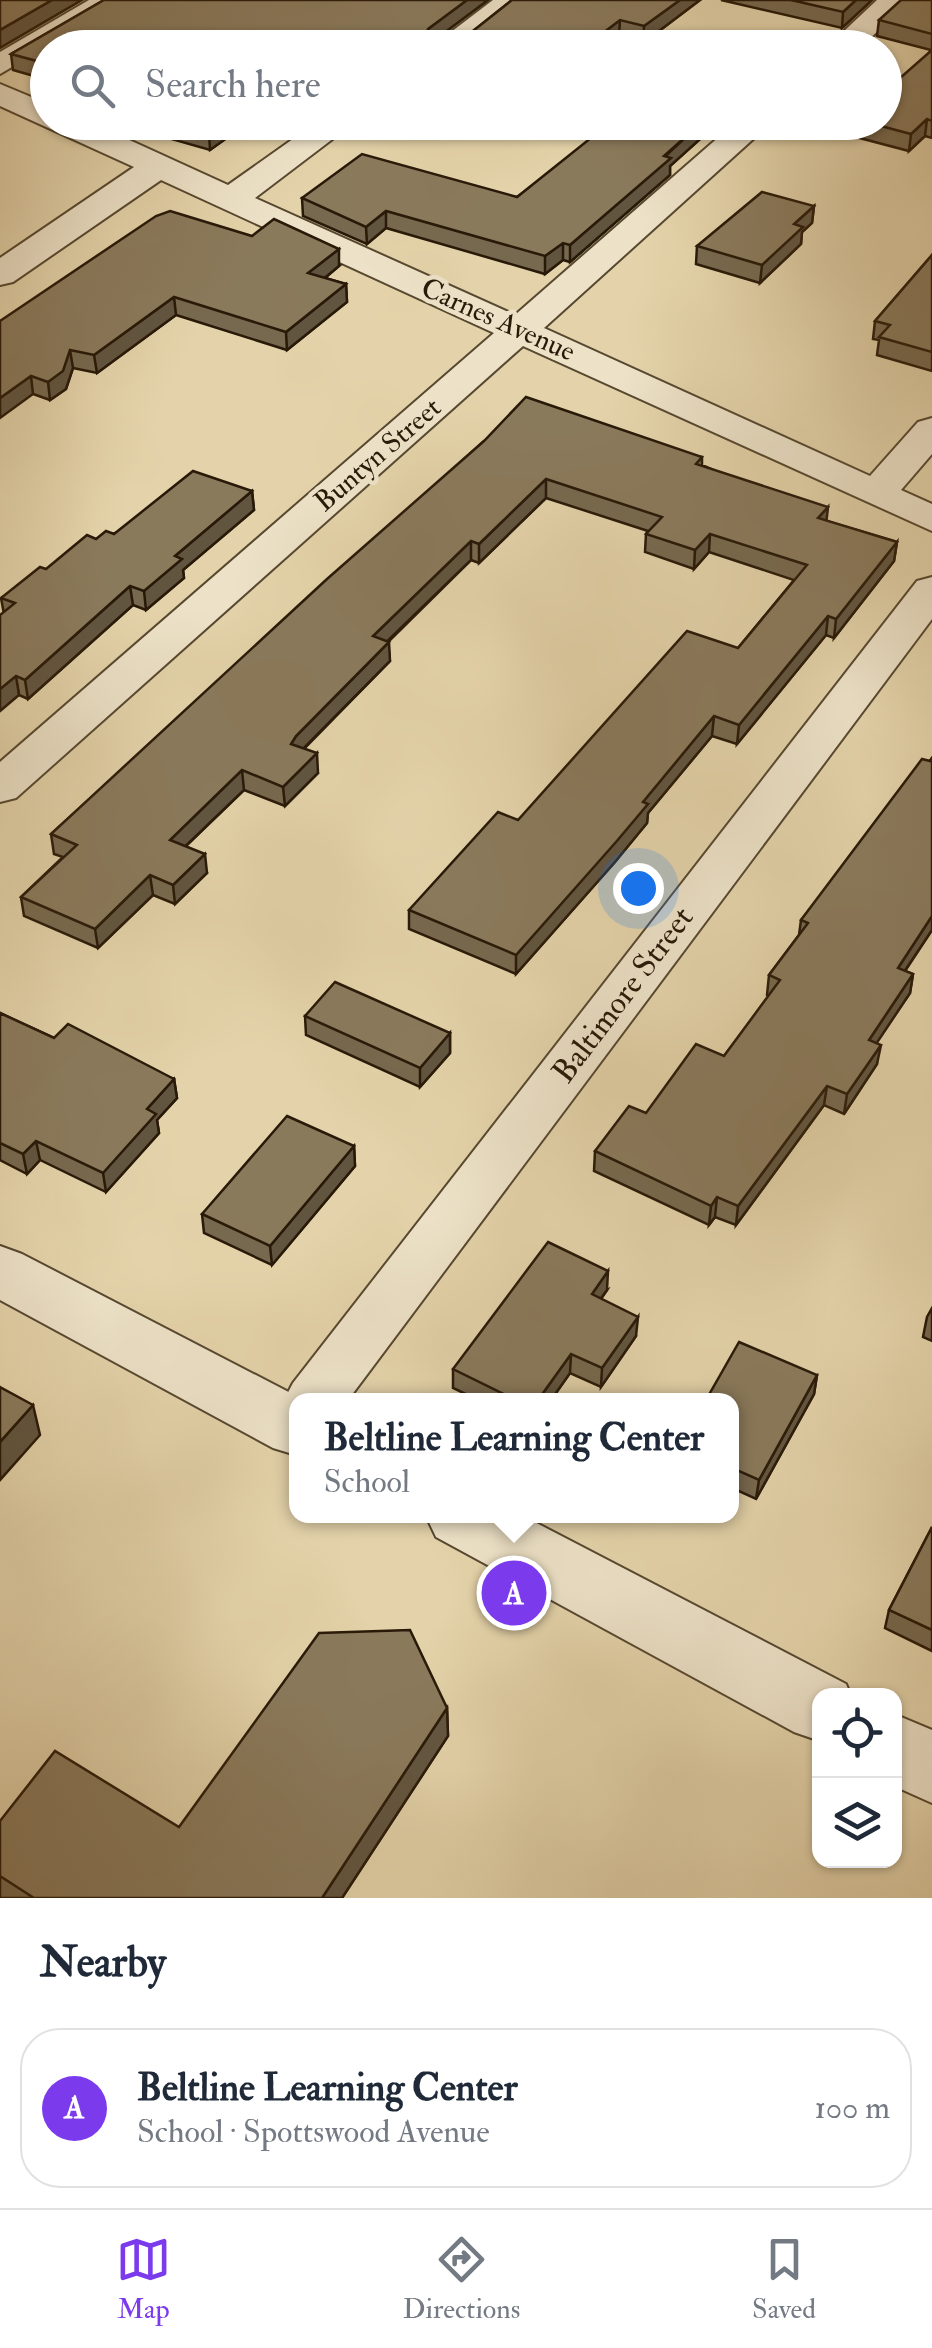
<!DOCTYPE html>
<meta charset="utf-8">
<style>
body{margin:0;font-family:"IM FELL Double Pica",serif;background:#f2f2f3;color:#1f2937}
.controls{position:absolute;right:30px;bottom:30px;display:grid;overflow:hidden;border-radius:20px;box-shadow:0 2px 8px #0004}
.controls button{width:90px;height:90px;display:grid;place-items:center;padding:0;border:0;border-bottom:2px solid #e0e1e3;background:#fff;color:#1f2937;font:50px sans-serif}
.you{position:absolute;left:638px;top:888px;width:35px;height:35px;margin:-25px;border:8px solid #fff;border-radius:50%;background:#1a73e8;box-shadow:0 0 0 15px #1a73e833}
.badge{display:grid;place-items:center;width:65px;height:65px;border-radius:50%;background:#7c3aed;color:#fff;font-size:32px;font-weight:700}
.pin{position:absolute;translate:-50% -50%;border:5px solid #fff;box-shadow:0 2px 10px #0006}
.popup{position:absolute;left:289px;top:1393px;width:450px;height:130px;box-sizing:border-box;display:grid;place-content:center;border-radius:20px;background:#fff;filter:drop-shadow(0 2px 8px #0005);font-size:32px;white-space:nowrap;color:#747a83}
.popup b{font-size:38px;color:#1f2937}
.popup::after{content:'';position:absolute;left:50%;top:100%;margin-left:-20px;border:20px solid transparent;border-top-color:#fff}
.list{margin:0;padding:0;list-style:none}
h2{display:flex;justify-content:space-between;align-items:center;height:130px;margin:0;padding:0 40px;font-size:42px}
h2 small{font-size:32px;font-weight:400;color:#747a83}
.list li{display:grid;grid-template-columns:65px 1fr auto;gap:30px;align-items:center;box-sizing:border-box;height:160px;margin:0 20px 20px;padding:0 20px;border:2px solid #e0e1e3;border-radius:40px}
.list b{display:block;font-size:38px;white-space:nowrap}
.list p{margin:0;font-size:32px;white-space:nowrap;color:#747a83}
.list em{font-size:32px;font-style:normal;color:#747a83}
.icon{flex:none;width:55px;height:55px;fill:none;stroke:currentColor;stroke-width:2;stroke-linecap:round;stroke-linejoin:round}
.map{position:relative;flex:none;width:932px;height:1898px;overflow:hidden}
.search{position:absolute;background:#fff;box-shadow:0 2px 8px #0004;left:30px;right:30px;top:30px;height:110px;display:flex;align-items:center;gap:25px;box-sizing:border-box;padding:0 35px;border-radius:55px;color:#747a83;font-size:38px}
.sheet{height:310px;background:#fff}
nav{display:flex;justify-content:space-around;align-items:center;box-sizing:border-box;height:140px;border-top:2px solid #e0e1e3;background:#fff;font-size:28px;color:#747a83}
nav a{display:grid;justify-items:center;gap:5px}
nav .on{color:#7c3aed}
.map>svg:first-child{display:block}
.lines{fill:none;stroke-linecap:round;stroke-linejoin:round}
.minor-casing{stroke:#574830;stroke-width:4}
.tertiary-casing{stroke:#574830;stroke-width:4}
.minor{fill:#ede2c8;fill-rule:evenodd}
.tertiary{fill:#ede2c8;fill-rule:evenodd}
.wall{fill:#77694f;stroke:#281908;stroke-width:2.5}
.shaded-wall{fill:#615540;stroke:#281908;stroke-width:2.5}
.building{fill:#8a7a5c;stroke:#281908;stroke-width:2.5}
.labels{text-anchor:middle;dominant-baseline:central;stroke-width:9;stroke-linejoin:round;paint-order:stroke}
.far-street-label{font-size:28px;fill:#281908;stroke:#ede2c8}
.street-label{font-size:32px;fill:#281908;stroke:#ede2c8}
</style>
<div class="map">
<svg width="932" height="1898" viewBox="0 0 932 1898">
<rect width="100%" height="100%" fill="#e4d3aa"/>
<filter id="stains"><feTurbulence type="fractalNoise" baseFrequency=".002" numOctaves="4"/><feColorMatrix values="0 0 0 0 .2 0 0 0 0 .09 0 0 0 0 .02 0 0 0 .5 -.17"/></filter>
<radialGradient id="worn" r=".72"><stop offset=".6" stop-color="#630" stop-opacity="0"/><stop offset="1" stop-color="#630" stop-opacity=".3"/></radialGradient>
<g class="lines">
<defs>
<g id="minor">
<polygon points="89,0 125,0 0,74 0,52"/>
<polygon points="493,0 527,0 466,48 430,48"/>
<polygon points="877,0 910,0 860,48 826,48"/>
<polygon points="0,84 48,104 48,122 90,122 228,185 317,122 355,122 255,198 515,315 736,122 772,122 544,328 870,476 918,422 932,418 932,454 901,490 932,504 932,531 523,346 16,798 0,802 0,762 494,333 161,180 13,282 0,285 0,258 134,167 0,106"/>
<polygon points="932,577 932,619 348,1400 296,1400 296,1419 293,1417 284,1400 293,1383 917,581"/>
</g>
<g id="tertiary">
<polygon points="0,1246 22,1254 304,1400 296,1400 296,1455 273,1448 0,1300"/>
<polygon points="426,1516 523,1516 846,1684 851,1696 820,1696 820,1741 794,1732 436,1537"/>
<polygon points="894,1714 932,1730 932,1803 894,1786"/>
</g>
</defs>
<use href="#minor" class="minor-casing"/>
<use href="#tertiary" class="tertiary-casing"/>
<use href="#minor" class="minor"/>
<use href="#tertiary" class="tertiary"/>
</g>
<g class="wall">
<polygon points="104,0 488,0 442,34 468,35 512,0 700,0 643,43 619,36 605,48 48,48 48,80 13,70 11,54"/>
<polygon points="721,0 872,0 842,28"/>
<polygon points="932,0 932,138 925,136 909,151 852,136 854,122 884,122 931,50 877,36 879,20"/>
<polygon points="112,122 249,122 210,150"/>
<polygon points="620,122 719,122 670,166 670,175 570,262 563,260 545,274 386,228 367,244 303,216 302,198 517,197 600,139"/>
<polygon points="814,206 812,223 802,232 801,244 760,283 696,264 697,246"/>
<polygon points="932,255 932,371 877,355 879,340 873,339 875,321"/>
<polygon points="339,266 325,278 346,284 347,302 287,350 176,315 97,373 73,368 66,389 50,400 33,394 0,321"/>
<polygon points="484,441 702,457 702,465 826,521 897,542 894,561 834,638 826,635 737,744 712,736 648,813 647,823 615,862 516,974 409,929 409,910 518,820 738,648 794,580 709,552 694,569 645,552 646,534 648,531 546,498 479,563 471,560 388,642 390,661 304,749 318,773 285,806 244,790 186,846 207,873 175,904 153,895 98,948 24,916 21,897 63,857 54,854 51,834"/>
<polygon points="252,491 254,510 183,570 184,578 146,610 133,605 28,699 19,695 1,598 96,539"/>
<polygon points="932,758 932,930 905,971 913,974 910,993 876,1043 877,1064 844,1114 824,1105 736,1225 715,1217 709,1225 594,1171 595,1151 724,1056 769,996 767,995 769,975 799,935 801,920"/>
<polygon points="0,1013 54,1038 174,1079 177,1098 157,1120 159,1133 106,1192 40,1160 27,1174 0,1160"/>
<polygon points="305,1016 450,1033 450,1053 420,1087 306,1035"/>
<polygon points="354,1146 355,1166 272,1265 204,1233 202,1214"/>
<polygon points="607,1290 601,1299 636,1336 601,1387 570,1373 551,1400 478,1400 453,1388 453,1369"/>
<polygon points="932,1308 932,1341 923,1337 927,1317"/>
<polygon points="817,1375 814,1394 756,1499 732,1488 732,1400"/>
<polygon points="932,1527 932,1651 885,1628 889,1610"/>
<polygon points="447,1708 448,1736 342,1898 0,1898 0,1821 179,1827"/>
</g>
<g class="shaded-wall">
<polygon points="52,0 82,0 0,48 0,30"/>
<polygon points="467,0 488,0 428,45 428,29"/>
<polygon points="680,0 700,0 643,43 644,26"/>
<polygon points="856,0 872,0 842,28 843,12"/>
<polygon points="620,20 619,36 605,48 583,48"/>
<polygon points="927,119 925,136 909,151 911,134"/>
<polygon points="224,122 249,122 210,150 209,133"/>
<polygon points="702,122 719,122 670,166 670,175 570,262 570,245"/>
<polygon points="814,206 812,223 802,232 801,244 760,283 762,265 794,224"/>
<polygon points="386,211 386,228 367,244 366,227"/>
<polygon points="563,243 563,260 545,274 545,256"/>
<polygon points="339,249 339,266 309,291 308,273"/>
<polygon points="346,284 347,302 287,350 286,332"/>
<polygon points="174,297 176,315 97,373 94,355"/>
<polygon points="70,350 73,368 66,389 50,400 48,382"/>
<polygon points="31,376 33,394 0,418 0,398"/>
<polygon points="546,479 546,498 479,563 479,544"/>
<polygon points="252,491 254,510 183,570 184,578 146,610 144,591 175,556"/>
<polygon points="828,507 826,525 818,518"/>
<polygon points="710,534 709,552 694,569 695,550"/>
<polygon points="471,541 471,560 373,655 373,636"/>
<polygon points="897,542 894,561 834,638 836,619"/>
<polygon points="130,586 133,605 28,699 25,680"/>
<polygon points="828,616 826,635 737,744 739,725"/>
<polygon points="389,642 390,661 297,755 291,744 296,736"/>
<polygon points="16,676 19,695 0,711 0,689"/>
<polygon points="714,716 712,736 648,813 647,823 615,862 516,974 516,955"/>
<polygon points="317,753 318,773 285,806 283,787"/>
<polygon points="242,770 244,790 172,859 170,840"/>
<polygon points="205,854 207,873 175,904 173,885"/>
<polygon points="150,875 153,895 98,948 95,929"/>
<polygon points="932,916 932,930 894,987 898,968"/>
<polygon points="913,974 910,993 866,1059 869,1040"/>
<polygon points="450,1033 450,1053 420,1087 420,1068"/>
<polygon points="881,1045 877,1064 844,1114 847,1094"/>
<polygon points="174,1079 177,1098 157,1120 159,1133 106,1192 103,1173 147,1109"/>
<polygon points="827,1086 824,1105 736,1225 738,1206"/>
<polygon points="36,1141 40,1160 27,1174 23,1154"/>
<polygon points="354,1146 355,1166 272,1265 270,1246"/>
<polygon points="717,1197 715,1217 709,1225 711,1206"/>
<polygon points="608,1271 607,1290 590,1313 592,1294"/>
<polygon points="638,1317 636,1336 601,1387 602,1368"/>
<polygon points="571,1354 570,1373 551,1400 538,1400"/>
<polygon points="817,1375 814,1394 756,1499 759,1480"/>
<polygon points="33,1405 40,1435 0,1480 0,1442"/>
<polygon points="447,1708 448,1736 342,1898 322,1898"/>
</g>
<g class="building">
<polygon points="0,0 52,0 0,30"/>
<polygon points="104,0 467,0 428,29 427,34 468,35 512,0 680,0 644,26 620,20 583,48 391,48 382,45 379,48 48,48 48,64 11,54"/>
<polygon points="791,0 856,0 843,12"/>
<polygon points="901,0 932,0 932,34 879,20"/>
<polygon points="932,50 932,121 927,119 911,134 866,122 884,122 884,92"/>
<polygon points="171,122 224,122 209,133"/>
<polygon points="620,122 702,122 664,156 671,158 570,245 563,243 545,256 386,211 366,227 302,198 362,154 517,197 592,137 600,139"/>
<polygon points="762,192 814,206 794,224 803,227 762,265 697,246"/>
<polygon points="170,211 252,236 274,219 339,249 308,273 346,284 286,332 174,297 94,355 70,350 63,371 48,382 31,376 0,398 0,321 156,216"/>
<polygon points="932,255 932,352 879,337 890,325 875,321"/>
<polygon points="526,397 702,457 696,464 828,507 818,518 897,542 836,619 828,616 739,725 714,716 643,802 648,804 616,842 516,955 409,910 498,812 518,820 687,631 738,648 807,565 710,534 695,550 646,534 662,517 546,479 479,544 471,541 373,636 389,642 296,736 291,744 317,753 283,787 242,770 170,840 205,854 173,885 150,875 95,929 21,897 77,845 51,834 327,579 484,441"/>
<polygon points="193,471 252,491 175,556 182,559 144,591 130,586 25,680 16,676 0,689 0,615 15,603 1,598 40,567 46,569 87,535 96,539 106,531 114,534"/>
<polygon points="932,758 932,916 898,968 913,974 869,1040 881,1045 847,1094 827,1086 738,1206 717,1197 711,1206 595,1151 629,1106 646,1113 696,1044 724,1056 780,980 769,975 808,923 801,920 922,759 930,761"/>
<polygon points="335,982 450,1033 420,1068 305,1016"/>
<polygon points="0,1013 54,1038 68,1024 174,1079 147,1109 156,1114 103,1173 36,1141 23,1154 0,1143"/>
<polygon points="287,1116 354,1146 270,1246 202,1214"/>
<polygon points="548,1242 608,1271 592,1294 638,1317 602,1368 571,1354 538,1400 516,1400 453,1369"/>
<polygon points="739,1342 817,1375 759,1480 732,1468 732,1400 706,1400"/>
<polygon points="0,1387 33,1405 0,1442"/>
<polygon points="932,1527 932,1630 889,1610"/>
<polygon points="410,1630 447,1708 322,1898 34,1898 0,1876 0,1821 55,1751 179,1827 319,1633"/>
</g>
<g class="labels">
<g class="far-street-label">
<text transform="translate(498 320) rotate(24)">Carnes Avenue</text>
<text transform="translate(378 455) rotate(-41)">Buntyn Street</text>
</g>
<g class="street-label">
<text transform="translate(623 995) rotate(-53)">Baltimore Street</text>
</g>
</g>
<rect width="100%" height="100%" filter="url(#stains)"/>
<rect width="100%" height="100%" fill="url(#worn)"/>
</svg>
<div class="controls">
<button><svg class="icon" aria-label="locate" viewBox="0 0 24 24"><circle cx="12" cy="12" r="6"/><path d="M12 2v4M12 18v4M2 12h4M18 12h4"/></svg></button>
<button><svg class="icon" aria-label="layers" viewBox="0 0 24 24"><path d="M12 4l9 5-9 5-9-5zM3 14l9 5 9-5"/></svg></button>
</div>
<div class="you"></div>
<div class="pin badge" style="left:514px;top:1593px">A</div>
<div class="popup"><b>Beltline Learning Center</b>School</div>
<div class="search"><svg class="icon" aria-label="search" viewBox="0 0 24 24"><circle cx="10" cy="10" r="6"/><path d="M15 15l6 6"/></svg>Search here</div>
</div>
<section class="sheet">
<h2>Nearby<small></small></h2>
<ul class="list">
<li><span class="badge">A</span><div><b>Beltline Learning Center</b><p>School · Spottswood Avenue</p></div><em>100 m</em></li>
</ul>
</section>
<nav>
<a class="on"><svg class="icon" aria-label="map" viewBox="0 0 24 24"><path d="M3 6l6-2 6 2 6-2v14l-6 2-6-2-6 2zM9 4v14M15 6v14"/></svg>Map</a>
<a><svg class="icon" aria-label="directions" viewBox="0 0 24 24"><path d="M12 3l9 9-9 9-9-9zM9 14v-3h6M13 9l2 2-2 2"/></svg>Directions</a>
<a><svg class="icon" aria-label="saved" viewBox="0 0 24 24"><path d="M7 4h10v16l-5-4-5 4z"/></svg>Saved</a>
</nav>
